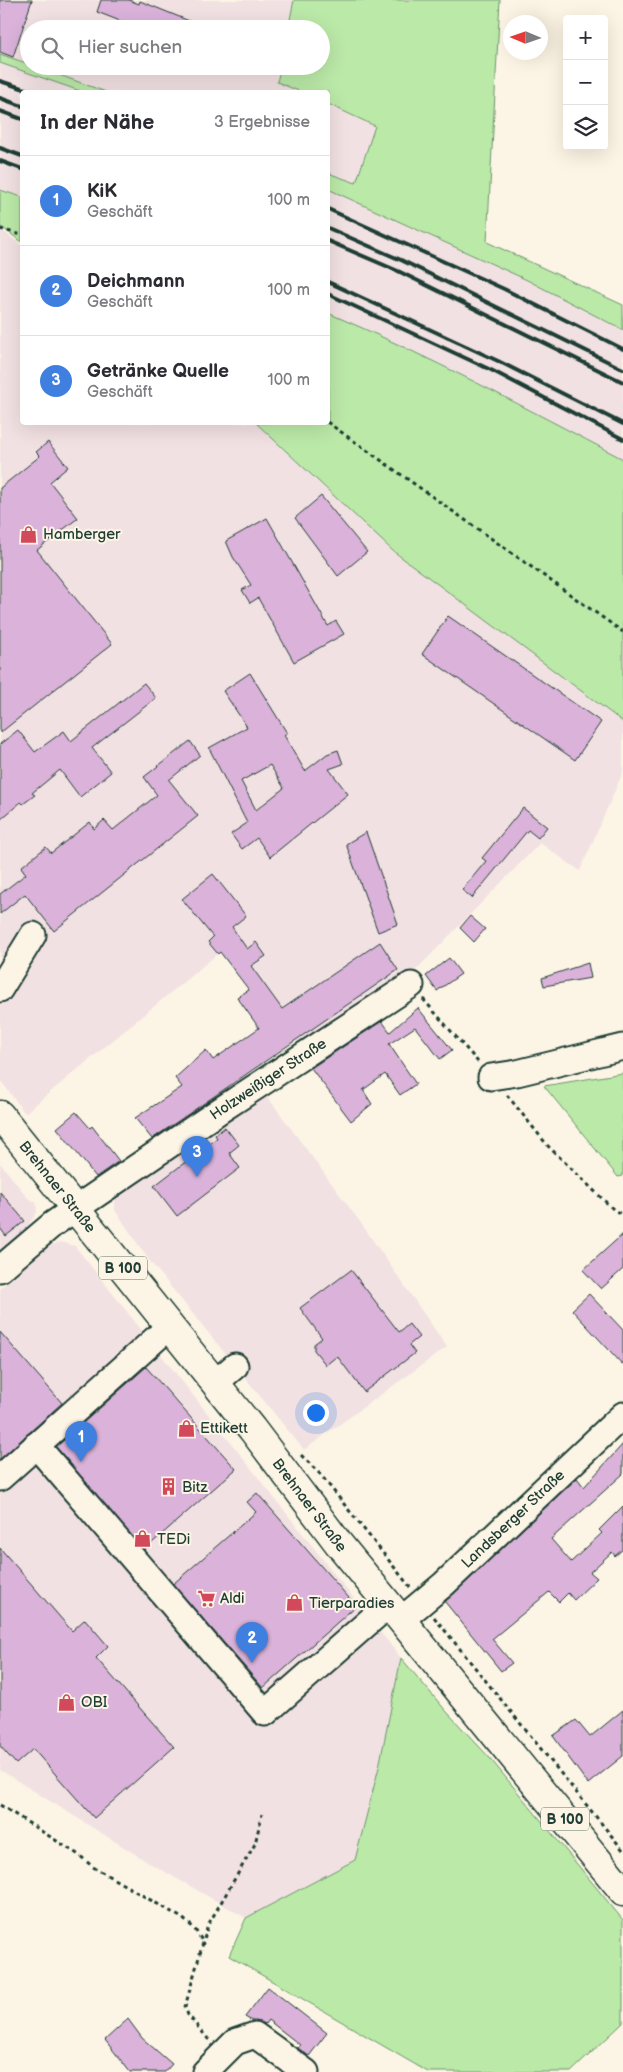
<!DOCTYPE html>
<html lang="de">
<meta charset="utf-8">
<style>
body{margin:0;font-family:"Balsamiq Sans",sans-serif;background:#f2f2f3;color:#2b2b33}
.controls{position:absolute;right:15px;top:15px;display:grid;overflow:hidden;border-radius:5px;box-shadow:0 5px 20px #0002}
.controls button{width:45px;height:45px;display:grid;place-items:center;padding:0;border:0;border-bottom:1px solid #e1e1e2;background:#fff;color:#2b2b33;font:25px sans-serif}
.compass{position:absolute;left:503px;top:15px;width:45px;height:45px;border-radius:50%;background:#fff;box-shadow:0 5px 20px #0002;rotate:272deg}
.you{position:absolute;left:315px;top:1412px;width:18px;height:18px;margin:-12px;border:4px solid #fff;border-radius:50%;background:#1a73e8;box-shadow:0 0 0 8px #1a73e833}
.badge{display:grid;place-items:center;width:32px;height:32px;border-radius:50%;background:#7c3aed;color:#fff;font-size:16px;font-weight:700}
.pin{position:absolute;translate:-50% -41px;filter:drop-shadow(0 1px 2px #0008)}
.pin::after{content:'';position:absolute;top:26px;width:18px;height:15px;background:inherit;clip-path:polygon(0 0,100% 0,50% 100%)}
.list{margin:0;padding:0;list-style:none}
h2{display:flex;justify-content:space-between;align-items:center;height:65px;margin:0;padding:0 20px;font-size:21px}
h2 small{font-size:16px;font-weight:400;color:#7c7c81}
.list li{display:grid;grid-template-columns:32px 1fr auto;gap:15px;align-items:center;box-sizing:border-box;height:90px;padding:0 20px;border-top:1px solid #e1e1e2}
.list b{display:block;font-size:19px;white-space:nowrap}
.list p{margin:0;font-size:16px;white-space:nowrap;color:#7c7c81}
.list em{font-size:16px;font-style:normal;color:#7c7c81}
.icon{flex:none;width:28px;height:28px;fill:none;stroke:currentColor;stroke-width:2;stroke-linecap:round;stroke-linejoin:round}
.map{position:relative;flex:none;width:623px;height:2072px;overflow:hidden}
.search{position:absolute;background:#fff;box-shadow:0 5px 20px #0002;left:20px;top:20px;width:310px;height:55px;display:flex;align-items:center;gap:12px;box-sizing:border-box;padding:0 18px;border-radius:28px;color:#7c7c81;font-size:19px}
.panel{position:absolute;background:#fff;box-shadow:0 5px 20px #0002;left:20px;top:90px;width:310px;height:335px;border-radius:5px}
.map>svg:first-child{display:block}
.built{fill:#f2e1e2}
.green{fill:#bbe9a8;stroke:#6d936e}
.building{fill:#dab2da;stroke:#1f3d34;fill-rule:evenodd}
.lines{fill:none;stroke-linecap:round;stroke-linejoin:round}
.minor-casing{stroke:#1f3d34;stroke-width:29}
.major-casing{stroke:#1f3d34;stroke-width:31}
.path{stroke:#1f3d34;stroke-width:3;stroke-dasharray:4 4;stroke-linecap:butt}
.minor{stroke:#fcf5e5;stroke-width:25}
.major{stroke:#fcf5e5;stroke-width:28}
.rail{stroke:#1f3d34;stroke-width:4}
.labels{text-anchor:middle;dominant-baseline:central;stroke-width:4;stroke-linejoin:round;paint-order:stroke}
.shield{fill:#fcf5e5;stroke:#617469;stroke-width:1}
.shield-label{font-size:14px;font-weight:bold;fill:#1f3d34}
.poi-label{font-size:15px;fill:#1f3d34;stroke:#fcf5e5;text-anchor:start}
.street-label{font-size:15px;fill:#1f3d34;stroke:#fcf5e5}
</style>
<div class="map">
<svg width="623" height="2072" viewBox="0 0 623 2072">
<rect width="100%" height="100%" fill="#fcf5e5"/>
<filter id="ink" filterUnits="userSpaceOnUse"><feTurbulence type="fractalNoise" baseFrequency=".02" numOctaves="2"/><feDisplacementMap in="SourceGraphic" scale="10" xChannelSelector="R" yChannelSelector="G"/><feConvolveMatrix kernelMatrix="1 2 1 2 8 2 1 2 1" color-interpolation-filters="sRGB"/></filter>
<g filter="url(#ink)">
<g class="built">
<polygon points="0,0 294,0 288,29 29,29 29,64 0,54"/>
<polygon points="0,63 83,92 22,92 22,197 0,190"/>
<polygon points="35,66 281,66 277,82 301,92 106,92"/>
<polygon points="328,104 375,126 356,184 328,173"/>
<polygon points="328,189 527,280 623,330 623,459 488,389 375,334 328,313"/>
<polygon points="0,229 22,246 22,422 256,423 393,551 623,722 623,772 580,871 540,843 414,972 302,1047 221,951 25,1113 0,1080"/>
<polygon points="267,1096 363,1226 447,1347 304,1450 148,1259 115,1210 115,1193"/>
<polygon points="0,1163 29,1199 36,1202 37,1212 24,1232 0,1253"/>
<polygon points="61,1242 75,1246 401,1658 379,1767 355,1860 246,1918 151,1864 0,1770 0,1288 49,1246"/>
</g>
<g class="green">
<polygon points="294,0 500,0 487,242 623,305 623,330 527,280 328,189 328,173 356,183 375,126 328,104 328,92 301,92 277,82 281,66 321,66 321,29 288,29"/>
<polygon points="0,54 29,64 29,66 35,66 106,92 83,92 0,63"/>
<polygon points="0,190 22,197 22,242 0,226"/>
<path d="M 328,313 C 429,356 526,408 623,459 L 623,722 L 393,551 L 256,423 L 328,422 Z"/>
<polygon points="623,1073 623,1176 618,1177 544,1086"/>
<polygon points="401,1658 447,1712 488,1756 623,1920 623,2023 571,2072 428,2072 229,1956 246,1918 355,1860 379,1767"/>
</g>
<g class="building">
<polygon points="0,0 32,0 13,57 0,52"/>
<polygon points="101,0 129,0 139,4 140,1 209,29 141,29 97,12"/>
<polygon points="48,442 68,467 50,482 78,518 37,550 112,644 0,733 0,488 40,456 36,452"/>
<polygon points="321,496 367,552 338,576 295,518"/>
<polygon points="267,518 328,626 336,621 344,634 294,662 258,598 250,603 242,590 251,585 233,557 226,541"/>
<polygon points="448,616 601,722 575,760 422,654"/>
<path d="M 250,673 L 287,733 L 284,735 L 305,771 L 327,754 L 338,750 L 343,764 L 329,769 L 348,794 L 270,857 L 257,838 L 242,849 L 231,834 L 247,823 L 209,748 L 247,727 L 223,691 ZM 270,765 L 284,788 L 256,810 L 241,781 Z"/>
<polygon points="144,683 156,698 92,748 111,772 80,797 60,770 32,793 35,795 23,804 21,802 0,820 0,744 18,730 35,752 64,731 71,741"/>
<polygon points="190,741 200,755 169,780 198,816 54,931 25,894 0,914 0,894 26,874 21,867 46,847 51,853 90,822 94,829 104,820 113,830 157,795 144,777"/>
<polygon points="523,808 547,827 538,838 528,830 472,898 462,890 486,861 482,858"/>
<polygon points="366,832 398,924 378,932 346,844"/>
<polygon points="213,874 246,916 232,927 247,949 256,942 266,956 251,966 282,1009 380,942 398,970 152,1139 135,1118 182,1087 175,1078 206,1050 213,1060 259,1028 237,997 249,990 220,952 218,954 208,942 213,937 182,899"/>
<polygon points="470,916 485,929 474,942 460,928"/>
<polygon points="449,958 461,974 437,991 426,976"/>
<polygon points="588,963 591,978 544,986 542,978"/>
<polygon points="418,1008 452,1050 440,1059 415,1027 389,1044 416,1084 400,1095 385,1074 363,1090 372,1104 351,1121 311,1068 382,1021 390,1032"/>
<polygon points="76,1112 90,1128 92,1126 119,1161 96,1177 57,1128"/>
<polygon points="225,1127 239,1145 229,1153 240,1168 177,1216 154,1186 217,1138 215,1135"/>
<polygon points="0,1192 25,1221 6,1236 0,1228"/>
<polygon points="623,1234 623,1269 601,1289 583,1270"/>
<polygon points="351,1270 399,1332 409,1324 419,1337 409,1345 415,1353 364,1392 337,1356 326,1365 314,1350 314,1344 322,1338 300,1308"/>
<polygon points="589,1294 623,1330 623,1365 572,1310"/>
<polygon points="0,1332 62,1403 0,1459"/>
<polygon points="146,1367 236,1469 144,1550 56,1447"/>
<polygon points="623,1444 623,1474 551,1539 571,1562 602,1533 599,1530 623,1506 623,1549 615,1556 612,1552 590,1572 597,1578 574,1600 568,1593 559,1602 549,1592 492,1639 512,1663 501,1671 445,1602 577,1478 584,1487"/>
<polygon points="257,1493 356,1606 263,1688 173,1584 256,1512 247,1502"/>
<polygon points="0,1548 72,1631 85,1619 108,1646 96,1658 174,1747 94,1818 33,1749 16,1764 0,1746"/>
<polygon points="623,1710 623,1756 588,1784 553,1736 576,1720 590,1737"/>
<polygon points="268,1987 327,2033 309,2056 298,2048 300,2045 268,2020 265,2024 252,2021 245,2017"/>
<polygon points="128,2019 142,2038 172,2064 165,2072 130,2072 105,2040"/>
</g>
<g class="lines">
<defs>
<g id="minor">
<polyline points="0,989 33,935"/>
<polyline points="491,1077 517,1073 623,1047"/>
<path id="s1" d="M 0,1269 L 53,1224 L 222,1109 L 411,985"/>
<polyline points="215,1383 235,1366"/>
<polyline points="36,1445 265,1713 388,1605"/>
<polyline points="0,1478 170,1326"/>
<path id="s2" d="M 401,1620 L 444,1584 L 623,1415"/>
<polyline points="205,2072 235,2042 255,2035 306,2072"/>
</g>
<g id="major">
<path id="s3" d="M 0,1115 L 252,1429 L 339,1544 L 623,1891"/>
</g>
</defs>
<use href="#minor" class="minor-casing"/>
<use href="#major" class="major-casing"/>
<g class="path">
<polyline points="0,229 22,235"/>
<polyline points="327,422 623,632"/>
<polyline points="423,999 478,1062"/>
<polyline points="507,1095 548,1146 614,1210 623,1215"/>
<polyline points="301,1455 320,1474 410,1587"/>
<polyline points="434,1617 623,1850"/>
<polyline points="0,1805 79,1855 93,1867 182,1918 194,1928 203,1942"/>
<polyline points="209,2040 188,2015 185,2007 208,1925 255,1844 262,1814"/>
</g>
<use href="#minor" class="minor"/>
<use href="#major" class="major"/>
<g class="rail">
<polyline points="0,81 34,92"/>
<polyline points="0,98 22,106"/>
<polyline points="0,111 22,119"/>
<polyline points="0,148 22,156"/>
<polyline points="0,161 22,169"/>
<polyline points="328,209 504,289 623,349"/>
<polyline points="328,228 401,260 623,369"/>
<polyline points="328,241 398,271 623,382"/>
<polyline points="328,282 498,361 623,424"/>
<polyline points="328,294 491,370 623,439"/>
</g>
</g>
</g>
<defs>
<symbol id="shop-bare" viewBox="-9 -9 18 18"><path d="M-5-2.5h2.3a2.7 3.5 0 0 1 5.4 0H5L5.5 6h-11ZM-1.5-2.5h3a1.5 2.3 0 0 0-3 0Z" fill="#d1495b" stroke="#fcf5e5" stroke-width="2.5" paint-order="stroke"/></symbol>
<symbol id="building-bare" viewBox="-9 -9 18 18"><path d="M-4-6H4V6H1V3H-1V6H-4ZM-2.5-4.3h1.7v1.8h-1.7ZM.8-4.3h1.7v1.8H.8ZM-2.5-1h1.7V.8h-1.7ZM.8-1h1.7V.8H.8Z" fill="#d1495b" stroke="#fcf5e5" stroke-width="2.5" paint-order="stroke"/></symbol>
<symbol id="supermarket-bare" viewBox="-9 -9 18 18"><path d="M-6-5.5h2.5l.6 2H6L4.5 2H-2.5L-4.4-4H-6ZM-1.5 3.2a1.3 1.3 0 1 0 .1 0ZM3 3.2a1.3 1.3 0 1 0 .1 0Z" fill="#d1495b" stroke="#fcf5e5" stroke-width="2.5" paint-order="stroke"/></symbol>
</defs>
<g fill-rule="evenodd">
<use href="#shop-bare" x="16" y="522" width="25" height="25"/>
<use href="#shop-bare" x="174" y="1416" width="25" height="25"/>
<use href="#building-bare" x="156" y="1474" width="25" height="25"/>
<use href="#shop-bare" x="130" y="1526" width="25" height="25"/>
<use href="#supermarket-bare" x="194" y="1586" width="25" height="25"/>
<use href="#shop-bare" x="282" y="1590" width="25" height="25"/>
<use href="#shop-bare" x="54" y="1690" width="25" height="25"/>
</g>
<g class="labels">
<g class="shield">
<rect x="99" y="1256.5" width="48" height="23" rx="4"/>
<rect x="541" y="1807.5" width="48" height="23" rx="4"/>
</g>
<g class="shield-label">
<text x="123" y="1268">B 100</text>
<text x="565" y="1819">B 100</text>
</g>
<g class="poi-label">
<text x="43" y="534">Hamberger</text>
<text x="200" y="1428">Ettikett</text>
<text x="182" y="1487">Bitz</text>
<text x="157" y="1539">TEDi</text>
<text x="220" y="1598">Aldi</text>
<text x="309" y="1603">Tierparadies</text>
<text x="81" y="1702">OBI</text>
</g>
<g class="street-label">
<text stroke="none"><textPath href="#s1" startOffset="329">Holzweißiger Straße</textPath></text>
<text stroke="none"><textPath href="#s3" startOffset="92">Brehnaer Straße</textPath></text>
<text stroke="none"><textPath href="#s3" startOffset="498">Brehnaer Straße</textPath></text>
<text stroke="none"><textPath href="#s2" startOffset="151">Landsberger Straße</textPath></text>
</g>
</g>
</svg>
<div class="controls">
<button>+</button>
<button>−</button>
<button><svg class="icon" aria-label="layers" viewBox="0 0 24 24"><path d="M12 4l9 5-9 5-9-5zM3 14l9 5 9-5"/></svg></button>
</div>
<svg class="compass" viewBox="-18 -18 36 36"><path d="M0-13l5 13h-10z" fill="#e53935"/><path d="M0 13l5-13h-10z" fill="#7c7c81"/></svg>
<div class="you"></div>
<div class="pin badge" style="left:81px;top:1462px;background:#3f7fe0">1</div>
<div class="pin badge" style="left:252px;top:1663px;background:#3f7fe0">2</div>
<div class="pin badge" style="left:197px;top:1177px;background:#3f7fe0">3</div>
<div class="search"><svg class="icon" aria-label="search" viewBox="0 0 24 24"><circle cx="10" cy="10" r="6"/><path d="M15 15l6 6"/></svg>Hier suchen</div>
<section class="panel">
<h2>In der Nähe<small>3 Ergebnisse</small></h2>
<ul class="list">
<li><span class="badge" style="background:#3f7fe0">1</span><div><b>KiK</b><p>Geschäft</p></div><em>100 m</em></li>
<li><span class="badge" style="background:#3f7fe0">2</span><div><b>Deichmann</b><p>Geschäft</p></div><em>100 m</em></li>
<li><span class="badge" style="background:#3f7fe0">3</span><div><b>Getränke Quelle</b><p>Geschäft</p></div><em>100 m</em></li>
</ul>
</section>
</div>
